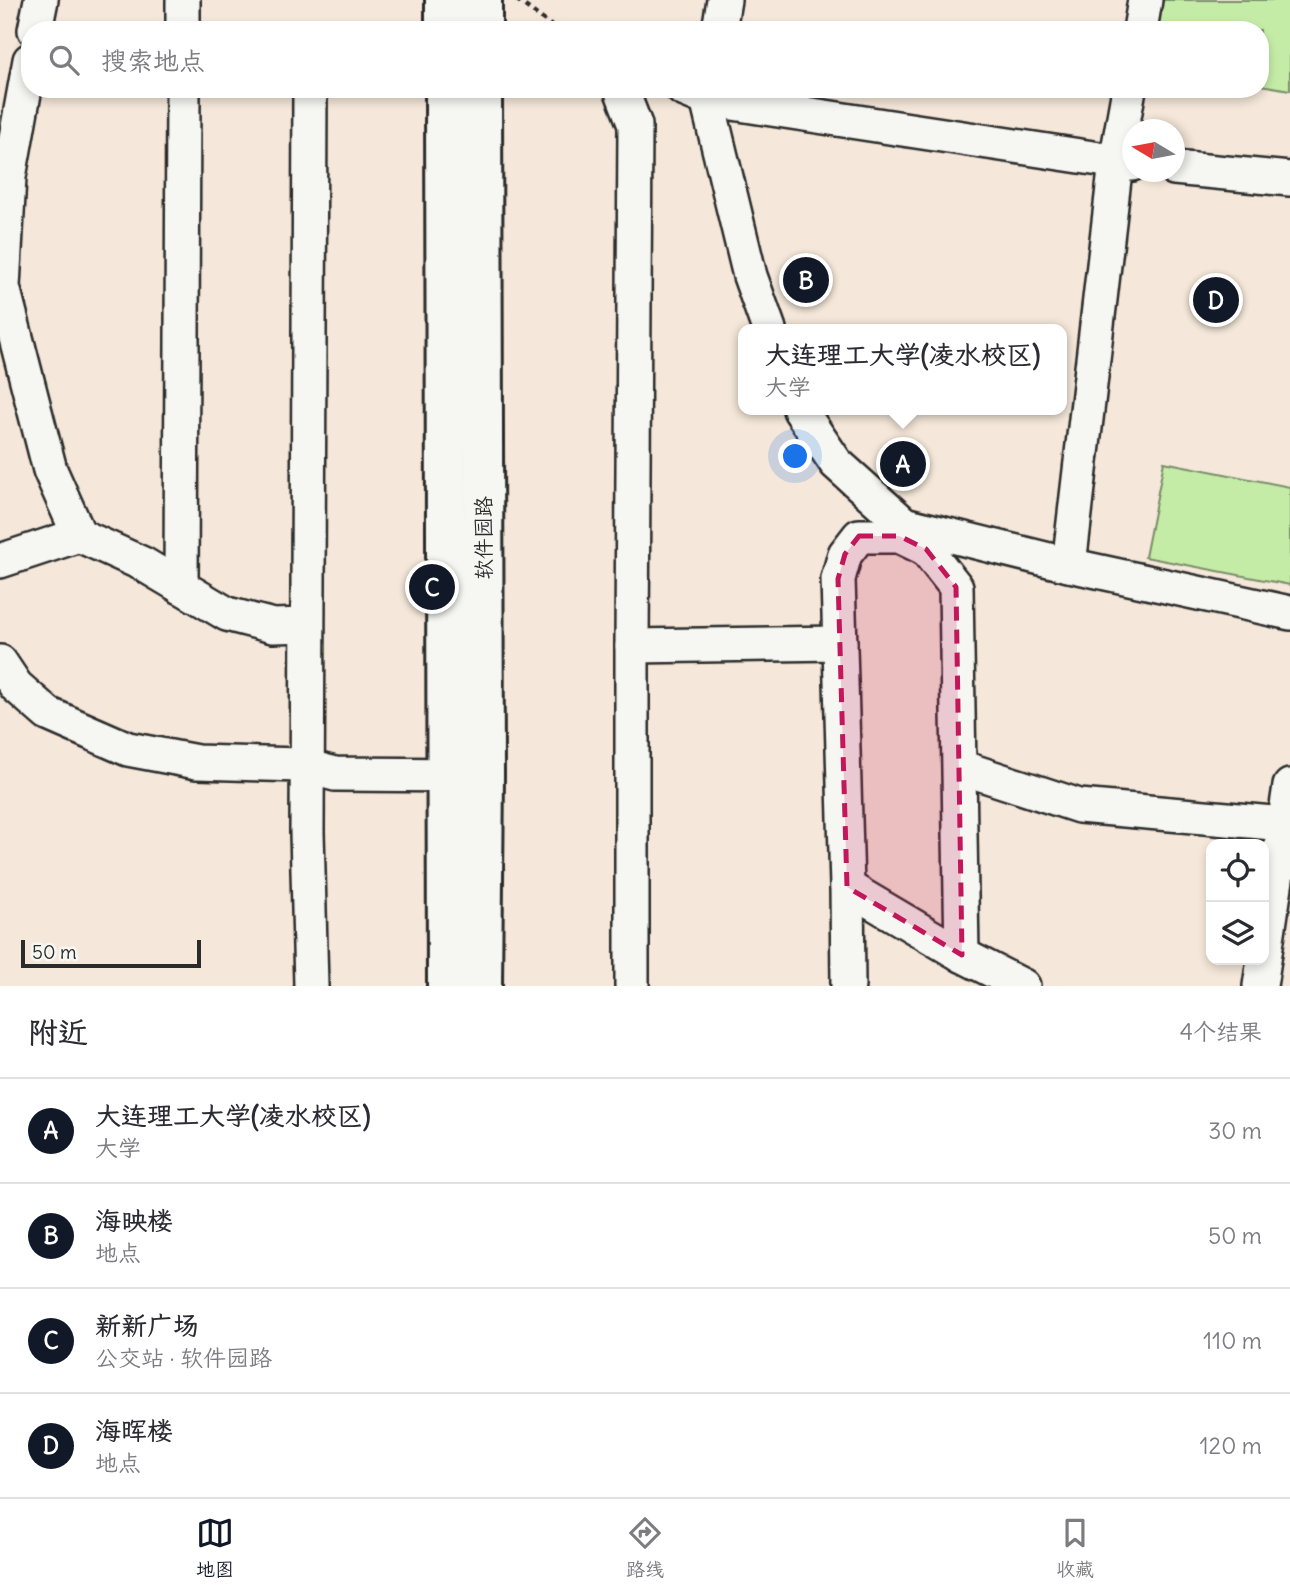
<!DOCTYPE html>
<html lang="zh">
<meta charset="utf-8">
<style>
body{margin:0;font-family:Delius,"LXGW WenKai TC",sans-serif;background:#f2f2f3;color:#2b2b33}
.controls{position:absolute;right:21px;bottom:21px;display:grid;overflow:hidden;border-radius:14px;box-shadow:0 4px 10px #0003}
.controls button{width:63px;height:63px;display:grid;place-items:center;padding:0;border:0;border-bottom:2px solid #e1e1e2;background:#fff;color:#2b2b33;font:35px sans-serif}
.compass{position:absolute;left:1122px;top:119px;width:63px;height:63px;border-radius:50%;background:#fff;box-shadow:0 4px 10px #0003;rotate:280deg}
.scale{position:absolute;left:21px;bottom:18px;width:180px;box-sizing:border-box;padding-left:7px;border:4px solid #2b2b2b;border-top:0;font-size:19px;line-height:24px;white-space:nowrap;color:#2b2b2b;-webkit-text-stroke:5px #f6f6f2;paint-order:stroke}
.you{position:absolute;left:796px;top:457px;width:24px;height:24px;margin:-18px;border:5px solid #fff;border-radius:50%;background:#1a73e8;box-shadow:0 0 0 10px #1a73e833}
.badge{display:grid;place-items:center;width:46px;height:46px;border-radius:50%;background:#111827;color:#fff;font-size:23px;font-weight:700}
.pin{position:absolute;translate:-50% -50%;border:4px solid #fff;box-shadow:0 2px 7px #0006}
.popup{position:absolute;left:738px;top:324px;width:329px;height:91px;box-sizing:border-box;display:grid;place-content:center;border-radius:14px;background:#fff;filter:drop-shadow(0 2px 5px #0005);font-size:23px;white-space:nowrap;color:#7c7c81}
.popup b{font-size:26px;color:#2b2b33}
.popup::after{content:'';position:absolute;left:50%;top:100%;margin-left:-14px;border:14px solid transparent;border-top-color:#fff}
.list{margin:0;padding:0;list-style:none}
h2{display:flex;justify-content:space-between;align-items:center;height:91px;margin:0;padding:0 28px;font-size:30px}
h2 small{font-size:23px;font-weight:400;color:#7c7c81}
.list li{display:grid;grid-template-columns:46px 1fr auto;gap:21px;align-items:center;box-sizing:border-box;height:105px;padding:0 28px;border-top:2px solid #e1e1e2}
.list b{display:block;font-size:26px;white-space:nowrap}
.list p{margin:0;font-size:23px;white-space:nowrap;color:#7c7c81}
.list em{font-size:23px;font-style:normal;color:#7c7c81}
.icon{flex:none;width:38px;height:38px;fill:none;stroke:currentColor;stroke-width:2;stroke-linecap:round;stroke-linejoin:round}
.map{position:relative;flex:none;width:1290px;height:986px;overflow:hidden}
.search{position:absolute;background:#fff;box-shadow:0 4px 10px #0003;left:21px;right:21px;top:21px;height:77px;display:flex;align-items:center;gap:18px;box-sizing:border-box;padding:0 24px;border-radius:28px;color:#7c7c81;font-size:26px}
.sheet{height:511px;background:#fff}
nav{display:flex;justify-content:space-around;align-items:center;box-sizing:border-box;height:98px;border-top:2px solid #e1e1e2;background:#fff;font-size:19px;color:#7c7c81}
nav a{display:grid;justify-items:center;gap:4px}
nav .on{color:#111827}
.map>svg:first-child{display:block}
.grass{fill:#c5eca7;stroke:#788c69;stroke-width:2}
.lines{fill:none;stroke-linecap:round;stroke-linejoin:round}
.minor-casing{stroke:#2b2b2b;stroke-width:38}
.major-casing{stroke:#2b2b2b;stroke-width:44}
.path{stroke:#2b2b2b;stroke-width:4.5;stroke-dasharray:5 5;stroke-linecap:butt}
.minor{stroke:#f6f6f2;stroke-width:33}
.major{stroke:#f6f6f2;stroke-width:38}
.marked{fill:#c2185b;fill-opacity:0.2;stroke:#c2185b;stroke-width:5;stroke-dasharray:14 9;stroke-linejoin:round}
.labels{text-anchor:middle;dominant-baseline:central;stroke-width:5;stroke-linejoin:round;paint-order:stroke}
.street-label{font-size:21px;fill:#2b2b2b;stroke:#f6f6f2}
</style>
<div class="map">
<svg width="1290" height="986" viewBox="0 0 1290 986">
<rect width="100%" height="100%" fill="#f5e8da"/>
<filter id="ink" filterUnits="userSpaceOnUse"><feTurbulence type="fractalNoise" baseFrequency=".0143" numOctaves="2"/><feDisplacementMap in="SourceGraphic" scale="14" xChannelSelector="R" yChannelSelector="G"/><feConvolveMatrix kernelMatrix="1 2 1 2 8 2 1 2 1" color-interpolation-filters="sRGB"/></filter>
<g filter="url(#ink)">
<g class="grass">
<polygon points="1158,0 1290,0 1290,90 1260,85 1260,30 1153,30"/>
<polygon points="1164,462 1290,487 1290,585 1145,557"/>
</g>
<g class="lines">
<defs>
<g id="minor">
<polyline points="35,30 41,0"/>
<polyline points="183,30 183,0"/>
<polyline points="719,30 724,0"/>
<polyline points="1140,30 1145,0"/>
<polyline points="30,60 9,177 3,287 50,470 79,535 143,564 227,614 273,626 307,625"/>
<polyline points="310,89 307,832 311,986"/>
<polyline points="621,89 635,125 632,646 632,986"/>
<polyline points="683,89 707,99 750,276 769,329"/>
<polyline points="708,89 707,99 1132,164"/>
<polyline points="1174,168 1290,179"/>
<polyline points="800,410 836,463 904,524 1069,565 1290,613"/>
<polyline points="0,561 79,535"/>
<polyline points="1069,565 1116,162 1129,89"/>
<polyline points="181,587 183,89"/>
<polyline points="632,646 840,643"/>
<polyline points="0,662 16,686 48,714 128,749 197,762 301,765 335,774 472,775"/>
<polyline points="960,767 1079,806 1284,824"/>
<polyline points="847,887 962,955 1023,986"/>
<polyline points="848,986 847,887 838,579 845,554 859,536 899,536 926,549 956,587 962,955"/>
<polyline points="1260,986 1290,786"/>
</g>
<g id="major">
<polyline points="445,0 445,30"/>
<polyline points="482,0 482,30"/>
<polyline points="445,89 447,986"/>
<polyline points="482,89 484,775 482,986"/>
</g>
</defs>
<use href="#minor" class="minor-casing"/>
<use href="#major" class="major-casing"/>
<polyline class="path" points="517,0 557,30"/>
<use href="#minor" class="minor"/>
<use href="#major" class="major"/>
</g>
</g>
<path class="marked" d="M 859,536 L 899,536 L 926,549 L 956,587 L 962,955 L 847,887 L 838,579 L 845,554 Z"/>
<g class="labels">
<g class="street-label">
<text transform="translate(483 538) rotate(-90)">软件园路</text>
</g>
</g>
</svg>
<div class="controls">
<button><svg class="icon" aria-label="locate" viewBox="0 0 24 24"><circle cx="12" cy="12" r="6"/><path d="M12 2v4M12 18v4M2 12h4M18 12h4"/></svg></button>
<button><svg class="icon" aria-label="layers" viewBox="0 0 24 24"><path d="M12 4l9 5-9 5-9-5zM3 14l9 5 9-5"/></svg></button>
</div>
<svg class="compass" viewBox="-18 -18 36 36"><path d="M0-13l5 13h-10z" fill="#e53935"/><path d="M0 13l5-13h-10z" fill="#7c7c81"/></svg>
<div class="scale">50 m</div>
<div class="you"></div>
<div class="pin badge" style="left:903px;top:464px">A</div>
<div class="popup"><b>大连理工大学(凌水校区)</b>大学</div>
<div class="pin badge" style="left:806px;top:280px">B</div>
<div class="pin badge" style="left:432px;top:587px">C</div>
<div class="pin badge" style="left:1216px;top:300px">D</div>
<div class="search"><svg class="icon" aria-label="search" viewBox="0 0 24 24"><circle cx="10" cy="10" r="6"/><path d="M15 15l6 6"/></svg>搜索地点</div>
</div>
<section class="sheet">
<h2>附近<small>4个结果</small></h2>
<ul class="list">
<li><span class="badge">A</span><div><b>大连理工大学(凌水校区)</b><p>大学</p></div><em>30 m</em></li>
<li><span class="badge">B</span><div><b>海映楼</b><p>地点</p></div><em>50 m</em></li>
<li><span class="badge">C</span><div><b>新新广场</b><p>公交站 · 软件园路</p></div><em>110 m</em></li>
<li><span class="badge">D</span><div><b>海晖楼</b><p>地点</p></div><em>120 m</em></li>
</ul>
</section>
<nav>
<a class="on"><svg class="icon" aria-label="map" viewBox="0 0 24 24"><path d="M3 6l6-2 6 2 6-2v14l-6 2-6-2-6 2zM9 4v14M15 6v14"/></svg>地图</a>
<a><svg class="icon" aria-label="directions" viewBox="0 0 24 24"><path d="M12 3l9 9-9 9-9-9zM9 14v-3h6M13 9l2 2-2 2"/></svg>路线</a>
<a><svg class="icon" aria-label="saved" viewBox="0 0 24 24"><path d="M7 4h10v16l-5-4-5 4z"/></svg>收藏</a>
</nav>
